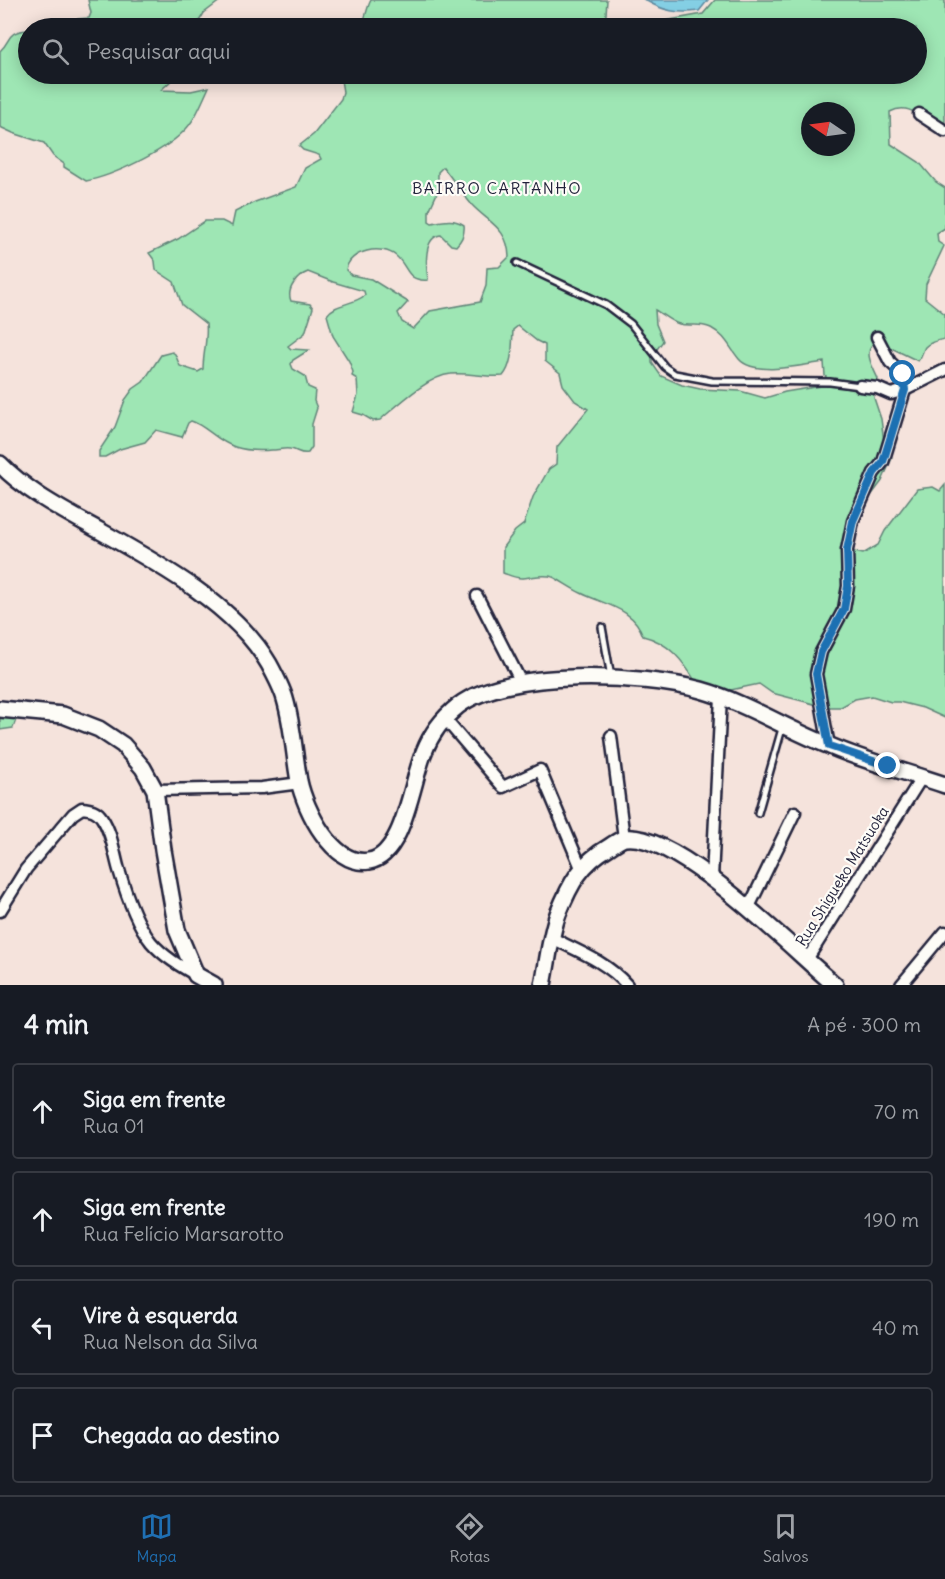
<!DOCTYPE html>
<html lang="pt">
<meta charset="utf-8">
<style>
body{margin:0;font-family:Delius,sans-serif;background:#242831;color:#f1f3f6}
.compass{position:absolute;left:801px;top:102px;width:54px;height:54px;border-radius:50%;background:#171b24;box-shadow:0 3px 15px #0003;rotate:283deg}
.stop{position:absolute;width:18px;height:18px;margin:-14px;border:4px solid #1f6fb2;border-radius:50%;background:#fff}
.stop.end{background:#1f6fb2;border-color:#fff;box-shadow:0 2px 6px #0008}
.list{margin:0;padding:0;list-style:none}
h2{display:flex;justify-content:space-between;align-items:center;height:78px;margin:0;padding:0 24px;font-size:26px}
h2 small{font-size:20px;font-weight:400;color:#9ea1a6}
.list li{display:grid;grid-template-columns:39px 1fr auto;gap:18px;align-items:center;box-sizing:border-box;height:96px;margin:0 12px 12px;padding:0 12px;border:2px solid #363941;border-radius:6px}
.list b{display:block;font-size:22px;white-space:nowrap}
.list p{margin:0;font-size:20px;white-space:nowrap;color:#9ea1a6}
.list em{font-size:20px;font-style:normal;color:#9ea1a6}
.icon{flex:none;width:33px;height:33px;fill:none;stroke:currentColor;stroke-width:2;stroke-linecap:round;stroke-linejoin:round}
.map{position:relative;flex:none;width:945px;height:985px;overflow:hidden}
.search{position:absolute;background:#171b24;box-shadow:0 3px 15px #0003;left:18px;right:18px;top:18px;height:66px;display:flex;align-items:center;gap:15px;box-sizing:border-box;padding:0 21px;border-radius:33px;color:#9ea1a6;font-size:22px}
.sheet{height:510px;background:#171b24}
nav{display:flex;justify-content:space-around;align-items:center;box-sizing:border-box;height:84px;border-top:2px solid #363941;background:#171b24;font-size:16px;color:#9ea1a6}
nav a{display:grid;justify-items:center;gap:3px}
nav .on{color:#1f6fb2}
.map>svg:first-child{display:block}
.green{fill:#9ee6b4;stroke:#608478;stroke-width:1.5;fill-rule:evenodd}
.water{fill:#84cfe4;stroke:#5d8aa0;stroke-width:1.5}
.lines{fill:none;stroke-linecap:round;stroke-linejoin:round}
.lane-casing{stroke:#22223b;stroke-width:10}
.street-casing{stroke:#22223b;stroke-width:15}
.secondary-casing{stroke:#22223b;stroke-width:20}
.lane{stroke:#fdfcf7;stroke-width:5}
.street{stroke:#fdfcf7;stroke-width:10}
.secondary{stroke:#fdfcf7;stroke-width:15}
.route{stroke:#1f6fb2;stroke-width:8}
.labels{text-anchor:middle;dominant-baseline:central;stroke-width:4.5;stroke-linejoin:round;paint-order:stroke}
.street-label{font-size:15px;fill:#22223b;stroke:#fdfcf7}
.neighbourhood-label{font-size:16px;letter-spacing:1.5px;fill:#22223b;stroke:#fdfcf7}
</style>
<div class="map">
<svg width="945" height="985" viewBox="0 0 945 985">
<rect width="100%" height="100%" fill="#f5e3dc"/>
<filter id="ink" filterUnits="userSpaceOnUse"><feTurbulence type="fractalNoise" baseFrequency=".0167" numOctaves="2"/><feDisplacementMap in="SourceGraphic" scale="12" xChannelSelector="R" yChannelSelector="G"/><feConvolveMatrix kernelMatrix="1 2 1 2 8 2 1 2 1" color-interpolation-filters="sRGB"/></filter>
<g filter="url(#ink)">
<g class="green">
<polygon points="88,0 221,0 204,13 195,28 40,28 62,20 89,18 91,13"/>
<path d="M 371,0 L 607,0 L 605,28 L 360,28 C 366,20 366,9 371,0 Z"/>
<path d="M 715,0 L 945,0 L 945,123 L 934,125 C 918,115 908,103 890,112 L 891,144 L 919,162 L 936,182 L 945,188 L 945,228 L 937,233 L 938,242 L 944,246 L 926,284 L 925,298 L 945,314 L 945,339 C 939,340 930,342 925,347 C 922,352 922,357 918,361 L 879,342 L 874,342 C 863,353 873,367 878,379 L 873,391 L 874,398 L 881,419 L 885,449 L 892,458 L 882,481 L 853,520 L 846,550 L 863,554 L 878,545 L 885,531 L 917,489 L 933,487 L 940,491 L 945,485 L 945,718 L 923,708 L 899,702 L 891,702 L 872,696 L 855,699 L 841,707 L 825,707 L 772,693 L 759,684 L 726,691 L 697,684 C 684,662 669,642 643,636 C 634,608 605,605 581,593 C 572,589 561,581 553,577 C 543,573 531,578 521,578 C 515,578 509,575 503,573 L 503,547 L 515,531 L 524,524 L 533,497 L 549,469 L 556,464 L 557,447 L 588,409 L 575,401 L 563,385 L 560,373 L 545,361 L 545,345 L 537,341 L 518,326 L 513,330 C 512,345 513,364 503,376 C 485,378 469,372 451,374 C 428,376 398,405 380,420 L 373,421 L 363,415 L 353,412 L 358,395 L 357,379 L 352,376 L 353,372 L 349,361 L 333,336 L 327,315 C 335,303 354,305 365,295 L 364,291 L 333,282 L 308,272 C 297,276 286,289 291,301 L 310,304 L 313,308 L 305,333 L 288,346 L 291,349 L 309,350 L 293,360 L 291,364 L 293,369 L 305,376 L 308,387 L 315,390 L 314,401 L 317,408 L 312,424 L 312,447 L 308,453 C 300,455 298,450 290,449 C 285,448 277,450 272,450 C 260,451 247,451 235,447 C 218,442 205,425 191,421 L 188,423 L 182,437 L 156,430 L 145,442 L 120,449 L 105,457 L 99,457 L 99,451 L 115,427 L 125,400 L 133,389 L 143,382 L 161,355 L 172,352 L 175,354 L 180,366 L 198,372 L 203,369 C 203,354 208,338 206,324 L 182,305 L 174,282 L 156,270 L 155,261 L 149,253 L 178,239 L 205,221 L 222,221 L 232,226 L 235,212 L 255,202 L 296,187 L 305,168 L 321,159 L 319,155 L 303,150 L 299,146 L 314,134 L 341,99 L 343,92 L 340,74 L 916,74 L 916,28 L 648,28 L 653,23 L 703,14 ZM 810,111 L 846,111 L 846,147 L 810,147 ZM 443,167 C 453,180 462,193 472,205 C 489,223 508,228 509,257 L 499,267 L 487,268 L 486,286 L 480,302 L 430,311 L 413,329 L 402,322 L 398,313 L 408,302 L 371,279 L 351,275 L 346,270 C 349,250 382,244 396,256 C 409,267 406,282 428,280 C 426,266 423,237 441,235 L 451,245 L 456,246 C 462,240 465,234 464,225 C 453,218 443,221 432,223 L 429,221 L 429,211 L 438,191 L 438,172 ZM 655,310 C 662,314 671,322 679,324 C 691,327 698,322 711,328 C 726,336 729,347 739,359 C 754,377 803,365 824,362 L 825,376 L 834,384 L 785,392 L 765,398 L 740,391 L 700,389 L 682,385 L 661,376 L 652,363 L 652,356 L 663,341 L 656,324 Z"/>
<path d="M 28,30 L 28,74 L 186,74 L 173,79 L 161,90 L 191,91 L 209,87 C 202,102 195,121 183,132 C 163,152 113,176 86,181 L 64,167 L 64,164 L 53,156 L 44,143 L 13,133 L 0,127 L 0,51 C 13,39 5,32 28,30 Z"/>
<polygon points="0,715 17,717 13,728 0,730"/>
</g>
<path class="water" d="M 645,0 L 708,0 L 699,11 C 678,14 663,11 645,0 Z"/>
<g class="lines">
<defs>
<g id="lane">
<polyline points="517,263 606,305 631,324 665,367 675,374 712,381 830,382 860,386"/>
<polyline points="602,627 611,677"/>
<polyline points="758,813 783,725"/>
</g>
<g id="street">
<polyline points="919,114 945,131"/>
<polyline points="860,386 877,388 891,394 905,390 945,370"/>
<polyline points="477,596 521,682"/>
<polyline points="445,719 503,787 540,770 582,870"/>
<polyline points="611,736 624,838"/>
<polyline points="829,746 816,674 821,652 844,609 848,586 847,550 853,521 874,473 883,462 905,390 903,374 890,362 877,337"/>
<polyline points="155,790 262,788 300,783"/>
<polyline points="712,878 721,697"/>
<polyline points="748,909 795,812"/>
<path d="M 0,911 L 26,869 L 73,814 L 82,808 C 91,809 97,810 102,818 C 112,833 114,853 119,870 C 126,894 136,923 151,942 C 164,957 180,966 196,975"/>
<path d="M 552,938 C 578,951 607,962 627,985"/>
<polyline points="806,961 922,777"/>
<polyline points="901,985 945,932"/>
</g>
<g id="secondary">
<path d="M 0,464 C 23,488 55,506 84,522 C 146,557 233,601 269,664 C 275,675 282,688 285,699 C 293,726 294,754 299,781 C 305,809 333,867 369,861 C 404,856 412,779 424,752 C 431,734 443,718 458,706 C 507,668 643,674 701,690 C 747,703 786,729 830,746 C 867,762 907,772 945,785"/>
<polyline points="0,709 63,715 99,729 123,745 143,768 155,790 163,850 177,930 196,975 214,985"/>
<path d="M 543,985 C 548,961 550,936 558,914 C 570,884 581,863 609,847 C 614,844 620,839 625,838 C 677,831 794,951 835,985"/>
</g>
</defs>
<use href="#lane" class="lane-casing"/>
<use href="#street" class="street-casing"/>
<use href="#secondary" class="secondary-casing"/>
<use href="#lane" class="lane"/>
<use href="#street" class="street"/>
<use href="#secondary" class="secondary"/>
</g>
</g>
<g class="lines" filter="url(#ink)">
<polyline class="route" points="888,766 829,746 816,674 821,652 844,609 848,586 847,550 853,521 874,473 883,462 905,390 903,374"/>
</g>
<g class="labels">
<g class="street-label">
<text transform="translate(842 876) rotate(-58)">Rua Shigueko Matsuoka</text>
</g>
<g class="neighbourhood-label">
<text x="497" y="188">BAIRRO CARTANHO</text>
</g>
</g>
</svg>
<svg class="compass" viewBox="-18 -18 36 36"><path d="M0-13l5 13h-10z" fill="#e53935"/><path d="M0 13l5-13h-10z" fill="#9ea1a6"/></svg>
<div class="stop" style="left:903px;top:374px"></div>
<div class="stop end" style="left:888px;top:766px"></div>
<div class="search"><svg class="icon" aria-label="search" viewBox="0 0 24 24"><circle cx="10" cy="10" r="6"/><path d="M15 15l6 6"/></svg>Pesquisar aqui</div>
</div>
<section class="sheet">
<h2>4 min<small>A pé · 300 m</small></h2>
<ul class="list">
<li><svg class="icon" aria-label="ahead" viewBox="0 0 24 24"><path d="M12 20V5M6 11l6-6 6 6"/></svg><div><b>Siga em frente</b><p>Rua 01</p></div><em>70 m</em></li>
<li><svg class="icon" aria-label="ahead" viewBox="0 0 24 24"><path d="M12 20V5M6 11l6-6 6 6"/></svg><div><b>Siga em frente</b><p>Rua Felício Marsarotto</p></div><em>190 m</em></li>
<li><svg class="icon" aria-label="left" viewBox="0 0 24 24"><path d="M17 20v-9H6M10 6l-5 5 5 5"/></svg><div><b>Vire à esquerda</b><p>Rua Nelson da Silva</p></div><em>40 m</em></li>
<li><svg class="icon" aria-label="arrive" viewBox="0 0 24 24"><path d="M6 21V4h12l-3 4 3 4H6"/></svg><div><b>Chegada ao destino</b></div></li>
</ul>
</section>
<nav>
<a class="on"><svg class="icon" aria-label="map" viewBox="0 0 24 24"><path d="M3 6l6-2 6 2 6-2v14l-6 2-6-2-6 2zM9 4v14M15 6v14"/></svg>Mapa</a>
<a><svg class="icon" aria-label="directions" viewBox="0 0 24 24"><path d="M12 3l9 9-9 9-9-9zM9 14v-3h6M13 9l2 2-2 2"/></svg>Rotas</a>
<a><svg class="icon" aria-label="saved" viewBox="0 0 24 24"><path d="M7 4h10v16l-5-4-5 4z"/></svg>Salvos</a>
</nav>
